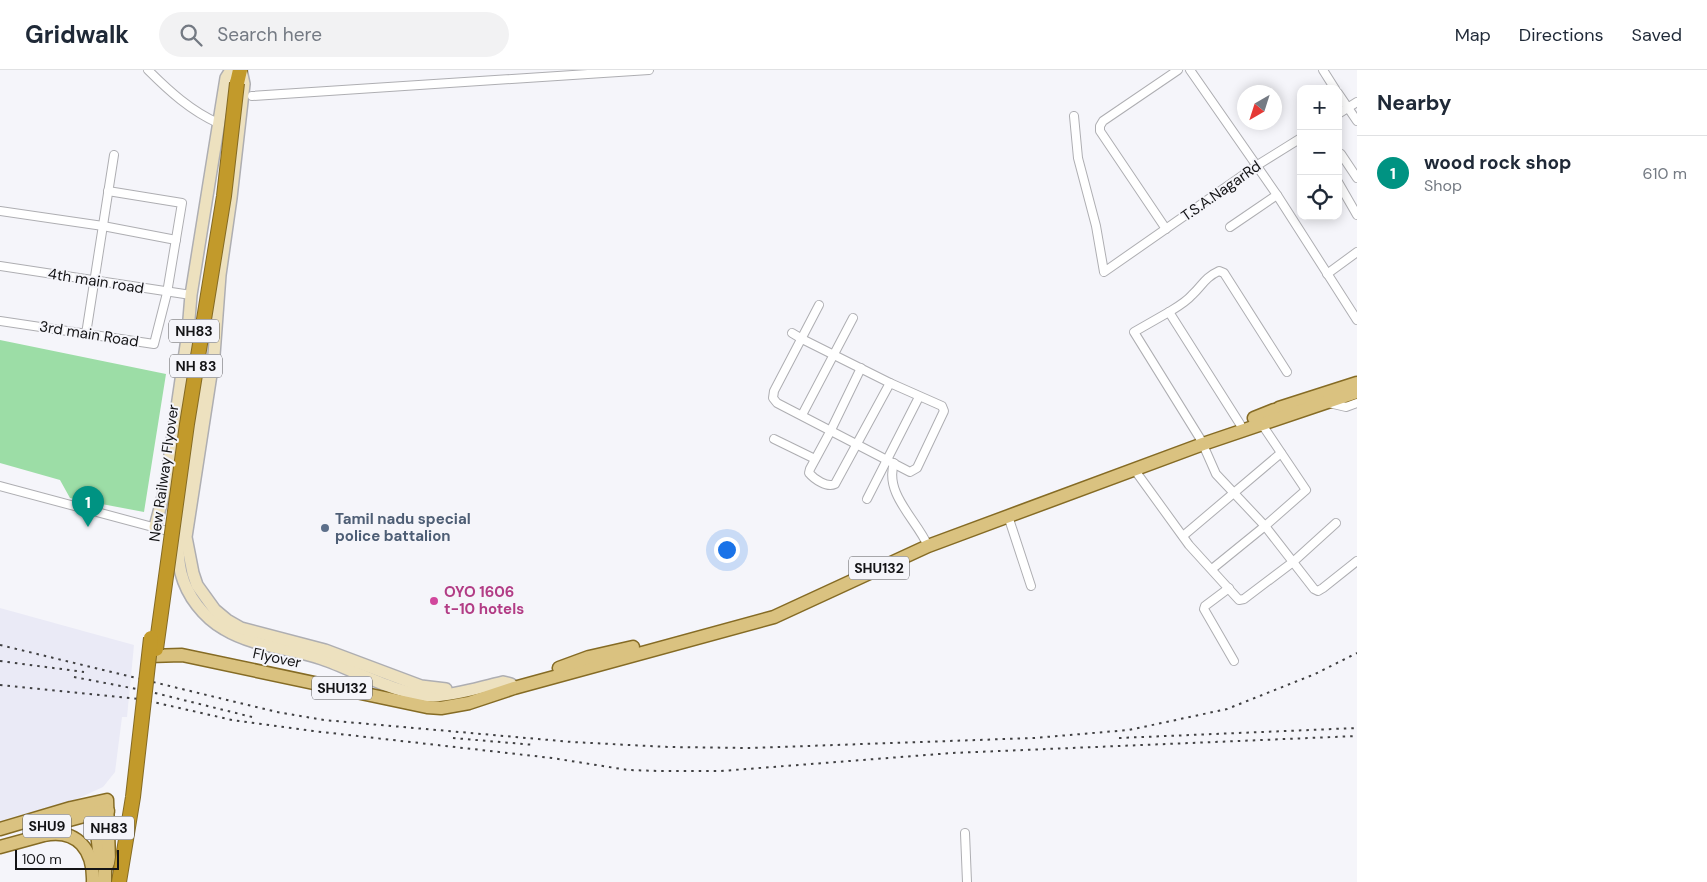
<!DOCTYPE html>
<meta charset="utf-8">
<style>
body{margin:0;font-family:"DM Sans",sans-serif;background:#f2f2f3;color:#1f2937}
.controls{position:absolute;right:15px;top:15px;display:grid;overflow:hidden;border-radius:10px;box-shadow:0 2px 12px #0003}
.controls button{width:45px;height:45px;display:grid;place-items:center;padding:0;border:0;border-bottom:1px solid #e0e1e3;background:#fff;color:#1f2937;font:25px sans-serif}
.compass{position:absolute;left:1237px;top:15px;width:45px;height:45px;border-radius:50%;background:#fff;box-shadow:0 2px 12px #0003;rotate:219deg}
.scale{position:absolute;left:15px;bottom:12px;width:104px;box-sizing:border-box;padding-left:5px;border:2px solid #141416;border-top:0;font-size:14px;line-height:18px;white-space:nowrap;color:#141416;-webkit-text-stroke:4px #f5f5fa;paint-order:stroke}
.you{position:absolute;left:726px;top:479px;width:18px;height:18px;margin:-12px;border:4px solid #fff;border-radius:50%;background:#1a73e8;box-shadow:0 0 0 8px #1a73e833}
.badge{display:grid;place-items:center;width:32px;height:32px;border-radius:50%;background:#009382;color:#fff;font-size:16px;font-weight:700}
.pin{position:absolute;translate:-50% -41px;filter:drop-shadow(0 1px 2px #0008)}
.pin::after{content:'';position:absolute;top:26px;width:18px;height:15px;background:inherit;clip-path:polygon(0 0,100% 0,50% 100%)}
.list{margin:0;padding:0;list-style:none}
h2{display:flex;justify-content:space-between;align-items:center;height:65px;margin:0;padding:0 20px;font-size:21px}
h2 small{font-size:16px;font-weight:400;color:#747a83}
.list li{display:grid;grid-template-columns:32px 1fr auto;gap:15px;align-items:center;box-sizing:border-box;height:75px;padding:0 20px;border-top:1px solid #e0e1e3}
.list b{display:block;font-size:19px;white-space:nowrap}
.list p{margin:0;font-size:16px;white-space:nowrap;color:#747a83}
.list em{font-size:16px;font-style:normal;color:#747a83}
.icon{flex:none;width:28px;height:28px;fill:none;stroke:currentColor;stroke-width:2;stroke-linecap:round;stroke-linejoin:round}
.map{position:relative;flex:none;width:1357px;height:812px;overflow:hidden}
header{display:flex;align-items:center;gap:30px;box-sizing:border-box;height:70px;padding:0 25px;background:#fff;border-bottom:1px solid #e0e1e3}
header strong{font-size:24px}
nav{display:flex;gap:28px;margin-inline-start:auto;font-size:18px}
.search{width:350px;height:45px;background:#f2f2f3;display:flex;align-items:center;gap:12px;box-sizing:border-box;padding:0 18px;border-radius:28px;color:#747a83;font-size:19px}
main{display:flex}
aside{flex:1;background:#fff}
.map>svg:first-child{display:block}
.built{fill:#eaeaf6}
.green{fill:#9cdda6}
.lines{fill:none;stroke-linecap:round;stroke-linejoin:round}
.street-casing{stroke:#aeaeb2;stroke-width:10}
.secondary-casing{stroke:#aeaeb2;stroke-width:14}
.primary-casing{stroke:#856b24;stroke-width:15}
.highway-casing{stroke:#856b24;stroke-width:16}
.street{stroke:#fff;stroke-width:8}
.secondary{stroke:#ede1bf;stroke-width:11}
.primary{stroke:#dac280;stroke-width:12}
.highway{stroke:#c29a2b;stroke-width:14}
.rail{stroke:#404042;stroke-width:2;stroke-dasharray:2.5 5;stroke-linecap:butt}
.highway-bridge-casing{stroke:#856b24;stroke-width:16;stroke-linecap:butt}
.highway-bridge{stroke:#c29a2b;stroke-width:14}
.service-dot{fill:#5c6f8a;stroke:#f5f5fa;stroke-width:2}
.hotel-dot{fill:#d1479c;stroke:#f5f5fa;stroke-width:2}
.labels{text-anchor:middle;dominant-baseline:central;stroke-width:4;stroke-linejoin:round;paint-order:stroke}
.shield{fill:#f5f5fa;stroke:#58585a;stroke-width:1}
.shield-label{font-size:14px;font-weight:bold;fill:#141416}
.street-label{font-size:15px;fill:#141416;stroke:#f5f5fa}
.service-label{font-size:15px;font-weight:bold;fill:#4e5e75;stroke:#f5f5fa;text-anchor:start}
.hotel-label{font-size:15px;font-weight:bold;fill:#b23c85;stroke:#f5f5fa;text-anchor:start}
</style>
<header>
<strong>Gridwalk</strong>
<div class="search"><svg class="icon" aria-label="search" viewBox="0 0 24 24"><circle cx="10" cy="10" r="6"/><path d="M15 15l6 6"/></svg>Search here</div>
<nav><a>Map</a><a>Directions</a><a>Saved</a></nav>
</header>
<main>
<div class="map">
<svg width="1357" height="812" viewBox="0 0 1357 812">
<rect width="100%" height="100%" fill="#f5f5fa"/>
<polygon class="built" points="0,538 134,575 127,647 122,647 115,702 103,717 77,729 0,751"/>
<polygon class="green" points="0,270 166,304 144,442 70,428 60,410 0,393"/>
<g class="lines">
<defs>
<g id="street">
<path d="M 148,0 C 169,21 191,41 218,53"/>
<polyline points="1190,0 1277,125 1357,250"/>
<polyline points="1323,0 1335,19"/>
<polyline points="1338,23 1357,51"/>
<polyline points="252,26 649,0"/>
<polyline points="1338,44 1357,32"/>
<polyline points="1074,46 1078,88 1096,156 1104,202 1256,96 1301,68"/>
<polyline points="1341,84 1357,108"/>
<polyline points="1338,112 1357,145"/>
<polyline points="0,141 103,156 176,170"/>
<polyline points="1230,157 1277,125"/>
<polyline points="1166,159 1100,61 1100,56 1103,51 1178,0"/>
<polyline points="0,196 191,225"/>
<polyline points="1327,204 1357,182"/>
<path d="M 1169,242 C 1177,237 1186,232 1192,225 C 1203,215 1204,208 1219,201 L 1224,203 L 1287,302"/>
<polyline points="0,251 154,274 167,223 182,133 108,121"/>
<polyline points="792,263 802,269 890,313 942,336 944,341 917,398 910,402 777,333 773,328 774,321 819,235"/>
<polyline points="86,264 114,85"/>
<path d="M 861,298 L 830,362 L 810,399 L 809,403 C 814,409 827,418 835,414 L 890,313"/>
<polyline points="1329,333 1346,337 1357,333"/>
<polyline points="802,345 853,248"/>
<polyline points="1240,354 1169,242 1134,262 1201,370 1216,404 1265,456 1314,519 1318,521 1323,518 1357,491"/>
<polyline points="774,369 815,389"/>
<path d="M 894,393 C 884,424 917,450 928,476"/>
<polyline points="1134,399 1189,475 1239,530 1244,529 1293,492 1336,453"/>
<polyline points="0,416 175,463"/>
<polyline points="867,429 919,327"/>
<polyline points="1008,446 1031,516"/>
<polyline points="1183,466 1281,383"/>
<polyline points="1212,499 1265,456 1306,420 1261,353"/>
<polyline points="1229,518 1205,536 1204,539 1234,591"/>
<polyline points="965,763 967,812"/>
</g>
<g id="secondary">
<path d="M 231,0 L 226,8 L 191,225 L 188,261 L 201,294 L 201,311 C 196,345 191,379 186,413 C 182,442 174,474 181,503 C 187,526 204,548 224,559 C 254,577 290,578 322,589 C 354,600 400,626 433,626 C 458,625 480,617 503,612 L 511,614 L 514,618"/>
<polyline points="241,0 244,14 231,128 220,205 214,285 186,467 193,503 197,515 215,540 227,550 241,558 325,580 421,616 446,619"/>
<polyline points="155,457 165,419 188,262"/>
</g>
<g id="primary">
<polyline points="1272,346 1271,344 1279,338 1357,313"/>
<polyline points="1254,348 1274,340"/>
<polyline points="149,586 182,585 427,637 441,638 469,633 514,618 774,547 928,476 1203,374 1357,322"/>
<polyline points="559,598 589,587 633,577"/>
<polyline points="94,737 100,789 105,799"/>
<polyline points="0,759 71,738 107,730 109,791 105,799 105,812"/>
<polyline points="36,759 95,743 108,741"/>
<path d="M 0,777 L 44,765 C 78,758 94,781 93,812"/>
</g>
<polyline id="highway" points="237,13 240,0"/>
</defs>
<use href="#street" class="street-casing"/>
<use href="#secondary" class="secondary-casing"/>
<use href="#primary" class="primary-casing"/>
<use href="#highway" class="highway-casing"/>
<use href="#street" class="street"/>
<use href="#secondary" class="secondary"/>
<use href="#primary" class="primary"/>
<use href="#highway" class="highway"/>
<g class="rail">
<polyline points="0,575 277,642 324,650 572,672 668,677 750,678 1034,668 1129,660 1227,639 1315,604 1357,583"/>
<polyline points="0,591 84,602"/>
<polyline points="74,607 147,621 252,647"/>
<polyline points="0,615 140,629 232,650 313,661 552,688 628,700 659,701 721,701 952,683 1357,666"/>
<polyline points="453,668 535,675"/>
<polyline points="1119,668 1357,658"/>
</g>
<defs>
<g id="highway-bridge">
<polyline points="156,579 187,354 224,126 237,13"/>
<polyline points="119,812 133,727 151,568"/>
</g>
</defs>
<use href="#highway-bridge" class="highway-bridge-casing"/>
<use href="#highway-bridge" class="highway-bridge"/>
</g>
<circle class="service-dot" cx="325" cy="458" r="5"/>
<circle class="hotel-dot" cx="434" cy="531" r="5"/>
<g class="labels">
<g class="shield">
<rect x="169" y="249.5" width="50" height="23" rx="4"/>
<rect x="170" y="284.5" width="52" height="23" rx="4"/>
<rect x="849" y="486.5" width="60" height="23" rx="4"/>
<rect x="312" y="606.5" width="60" height="23" rx="4"/>
<rect x="23" y="744.5" width="48" height="23" rx="4"/>
<rect x="84" y="746.5" width="50" height="23" rx="4"/>
</g>
<g class="shield-label">
<text x="194" y="261">NH83</text>
<text x="196" y="296">NH 83</text>
<text x="879" y="498">SHU132</text>
<text x="342" y="618">SHU132</text>
<text x="47" y="756">SHU9</text>
<text x="109" y="758">NH83</text>
</g>
<g class="street-label">
<text transform="translate(1221 121) rotate(-35)">T.S.A.NagarRd</text>
<text transform="translate(96 211) rotate(9)">4th main road</text>
<text transform="translate(89 264) rotate(9)">3rd main Road</text>
<text transform="translate(164 403) rotate(-82)">New Railway Flyover</text>
<text transform="translate(277 588) rotate(12)">Flyover</text>
</g>
<g class="service-label">
<text x="335" y="449">Tamil nadu special<tspan x="335" dy="17">police battalion</tspan></text>
</g>
<g class="hotel-label">
<text x="444" y="522">OYO 1606<tspan x="444" dy="17">t-10 hotels</tspan></text>
</g>
</g>
</svg>
<div class="controls">
<button>+</button>
<button>−</button>
<button><svg class="icon" aria-label="locate" viewBox="0 0 24 24"><circle cx="12" cy="12" r="6"/><path d="M12 2v4M12 18v4M2 12h4M18 12h4"/></svg></button>
</div>
<svg class="compass" viewBox="-18 -18 36 36"><path d="M0-13l5 13h-10z" fill="#e53935"/><path d="M0 13l5-13h-10z" fill="#747a83"/></svg>
<div class="scale">100 m</div>
<div class="you"></div>
<div class="pin badge" style="left:88px;top:457px">1</div>
</div>
<aside>
<h2>Nearby<small></small></h2>
<ul class="list">
<li><span class="badge">1</span><div><b>wood rock shop</b><p>Shop</p></div><em>610 m</em></li>
</ul>
</aside>
</main>
